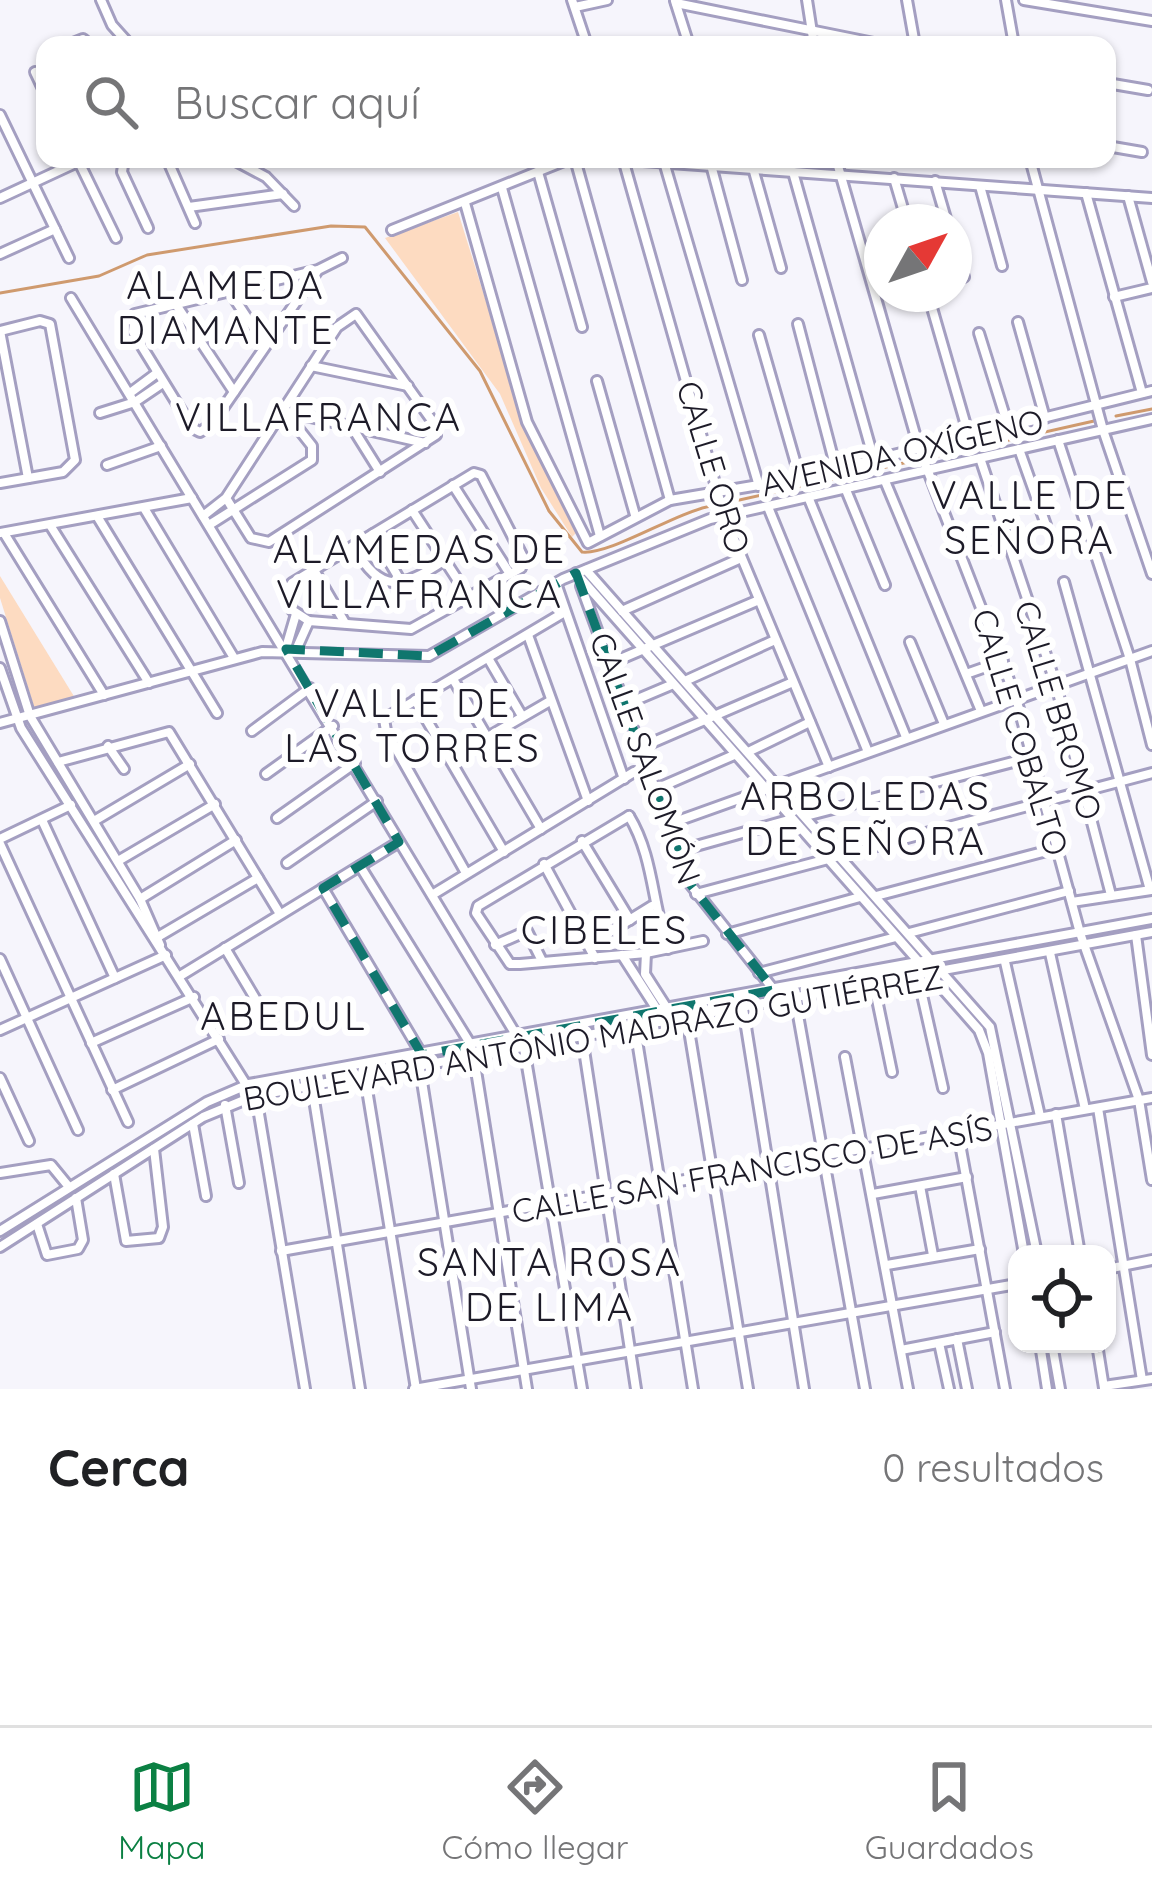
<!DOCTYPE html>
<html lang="es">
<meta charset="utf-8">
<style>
body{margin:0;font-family:Quicksand,sans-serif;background:#f6f6f6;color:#202124}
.controls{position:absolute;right:36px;bottom:36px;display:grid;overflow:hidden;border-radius:24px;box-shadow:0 3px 9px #0004}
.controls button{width:108px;height:108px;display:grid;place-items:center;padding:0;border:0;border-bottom:3px solid #e0e0e0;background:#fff;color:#202124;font:60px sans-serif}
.compass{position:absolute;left:864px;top:204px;width:108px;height:108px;border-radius:50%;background:#fff;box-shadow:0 3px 9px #0004;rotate:50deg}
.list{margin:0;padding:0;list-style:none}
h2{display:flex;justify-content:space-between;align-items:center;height:156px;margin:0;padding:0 48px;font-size:51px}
h2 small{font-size:39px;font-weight:400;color:#757577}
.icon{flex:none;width:66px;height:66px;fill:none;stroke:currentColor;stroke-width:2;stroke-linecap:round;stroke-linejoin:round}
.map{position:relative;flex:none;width:1152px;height:1389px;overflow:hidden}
.search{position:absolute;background:#fff;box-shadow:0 3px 9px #0004;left:36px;right:36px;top:36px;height:132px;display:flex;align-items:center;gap:30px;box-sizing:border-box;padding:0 42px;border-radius:24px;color:#757577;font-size:45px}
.sheet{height:336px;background:#fff}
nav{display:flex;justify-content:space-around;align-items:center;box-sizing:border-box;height:168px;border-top:3px solid #e0e0e0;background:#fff;font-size:33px;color:#757577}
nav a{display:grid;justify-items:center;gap:6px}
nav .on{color:#0b8043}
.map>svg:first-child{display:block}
.green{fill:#fddbc1}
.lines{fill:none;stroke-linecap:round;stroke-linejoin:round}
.stream{stroke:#cf9a6e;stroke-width:3}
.minor-casing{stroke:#a49fc1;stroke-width:14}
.minor{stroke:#fff;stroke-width:8}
.marked{fill:none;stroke:#0f766e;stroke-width:9;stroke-dasharray:24 15;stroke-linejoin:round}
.labels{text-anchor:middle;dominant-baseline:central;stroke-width:12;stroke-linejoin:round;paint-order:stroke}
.street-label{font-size:33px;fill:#1d1b28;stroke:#fff}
.quarter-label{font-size:39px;letter-spacing:3px;fill:#1d1b28;stroke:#fff}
</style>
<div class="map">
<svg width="1152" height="1389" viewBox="0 0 1152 1389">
<rect width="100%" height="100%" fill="#f6f5fc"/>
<g class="green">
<polygon points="458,212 528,436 576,533 572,537 541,488 500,394 385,238"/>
<polygon points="0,576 75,698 35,710 0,598"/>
</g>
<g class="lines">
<g class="stream">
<path d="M 0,293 L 99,276 L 147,255 L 331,226 L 365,227 L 480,371 L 549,511 L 582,552 C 611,555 674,513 711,506"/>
<polyline points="1116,416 1152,409"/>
<polyline points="933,457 1094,421"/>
<polyline points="726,503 917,460"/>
</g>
<defs>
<g id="minor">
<polyline points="101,0 112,25 130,45"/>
<polyline points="572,0 587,45"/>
<polyline points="807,0 814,45"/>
<polyline points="907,0 915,45"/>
<polyline points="1006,0 1014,45"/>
<polyline points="1024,0 1152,21"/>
<polyline points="675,1 689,45"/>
<polyline points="676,3 884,45"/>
<polyline points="575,7 607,0"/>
<polyline points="68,45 83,39 90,45"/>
<polyline points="35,72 45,93"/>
<polyline points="1107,83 1148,90"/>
<polyline points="0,115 69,258"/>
<polyline points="1107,146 1142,152"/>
<polyline points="124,159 122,172 148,228"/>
<polyline points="167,159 195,223"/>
<polyline points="232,159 266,177 294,206"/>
<polyline points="575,159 670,500"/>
<polyline points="615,159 1152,198"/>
<polyline points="623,159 724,515 829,767"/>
<polyline points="836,159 919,448 1016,698 1080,933 1139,1100 1152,1180"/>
<polyline points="1030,159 1103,430 1152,574"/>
<polyline points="78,160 116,238"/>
<polyline points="169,162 187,159"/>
<polyline points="664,162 759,486"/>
<polyline points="711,165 742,280"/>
<polyline points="753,168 781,268"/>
<polyline points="538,172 582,327"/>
<polyline points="793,172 874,460"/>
<polyline points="894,178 907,222"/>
<polyline points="935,181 947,222"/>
<polyline points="980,186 1002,266"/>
<polyline points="502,188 600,536"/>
<polyline points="1086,193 1142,393"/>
<polyline points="1128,196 1152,282"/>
<polyline points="0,198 84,159"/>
<polyline points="465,203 527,422 588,543 670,500 800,478 1152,391"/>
<polyline points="189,207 283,194"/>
<polyline points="392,230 569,159"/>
<polyline points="954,244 964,277"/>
<polyline points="0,254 55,229"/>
<polyline points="318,270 212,424 200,432 192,428 133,332 135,314 318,270 342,258"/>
<polyline points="230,292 265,345"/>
<polyline points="928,294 969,436"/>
<polyline points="1114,297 1152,288"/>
<polyline points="71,298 524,1048 582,1389"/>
<polyline points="175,303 234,392"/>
<polyline points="1018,322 1045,418"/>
<polyline points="798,324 836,469"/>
<polyline points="0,331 40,321 50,324 75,460 63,472 0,483"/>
<polyline points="0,331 28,478"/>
<polyline points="979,333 1008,426"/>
<polyline points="759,335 800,478"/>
<polyline points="311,366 408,386"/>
<polyline points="597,381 635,515"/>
<polyline points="130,393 157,373"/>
<polyline points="288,412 425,443"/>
<polyline points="100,413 135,402 163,383"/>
<polyline points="350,424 380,472"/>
<polyline points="1058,440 1130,659 1152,745"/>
<polyline points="1019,449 1046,525"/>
<polyline points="980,458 1056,685 1111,895"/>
<polyline points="107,465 161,446"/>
<polygon points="474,473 481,475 523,557 521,568 411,629 309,621 292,610 286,592 292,583"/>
<polyline points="885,481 981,711"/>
<polyline points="453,485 510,574"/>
<polyline points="846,490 885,585"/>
<polyline points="809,499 906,737"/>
<polyline points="768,507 868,752"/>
<polyline points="144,508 234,658"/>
<polyline points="412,510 470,599"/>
<polyline points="97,516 217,713"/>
<polyline points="203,516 226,498 337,327 356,314 433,422 436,435 269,542 251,538 226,498"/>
<polyline points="50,525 149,683"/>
<polyline points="209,525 312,460 312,446 282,408"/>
<polyline points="0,533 192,498"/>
<polyline points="4,533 104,695"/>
<polyline points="373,534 400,580"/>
<path d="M 353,546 C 382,595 401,589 445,560"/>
<polyline points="314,570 345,623"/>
<polyline points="586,570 990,1027 1037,1254"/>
<polyline points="576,573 979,1030 988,1053 1024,1254"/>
<polyline points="1064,582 1150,890"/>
<polyline points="556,583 624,779"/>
<polyline points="581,586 690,884 774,990"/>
<polyline points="622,611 741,558"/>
<polyline points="0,621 30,716 140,899 160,945"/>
<polyline points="528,635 588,801"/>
<polyline points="910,642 944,724"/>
<polyline points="286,648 296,614"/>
<polyline points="296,650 309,621"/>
<polyline points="488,658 522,716"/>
<polyline points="611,663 759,600"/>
<polyline points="0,668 21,728 257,1102 305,1389"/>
<polyline points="966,674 1003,661"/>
<polyline points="453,679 541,829"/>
<polyline points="685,681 775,640"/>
<polyline points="415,700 504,852"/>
<polyline points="626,704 671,685"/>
<polyline points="0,723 262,652 429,656 563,579 710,519 1152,419"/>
<polyline points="252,731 310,688"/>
<polyline points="486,738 550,701"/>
<polyline points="108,746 124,769"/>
<polyline points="642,747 793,682"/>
<polyline points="748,752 810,722"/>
<polyline points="58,762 169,732 280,914"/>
<polyline points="266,774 333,726"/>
<polyline points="656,789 734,755"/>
<polyline points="629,816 478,906 476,913 510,964 520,964 646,953 703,941"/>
<path d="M 629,816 C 654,857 652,905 668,949"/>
<polyline points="806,816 1032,757"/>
<polyline points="277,818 355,763"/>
<polyline points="42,820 115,978"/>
<polyline points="94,821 190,764"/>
<polyline points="669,824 1152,651"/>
<polyline points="0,839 71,805"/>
<polyline points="582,841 630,920"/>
<polyline points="0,844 128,1122"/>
<polyline points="678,851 792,819"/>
<polyline points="118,861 215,804"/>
<polyline points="287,863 377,801"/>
<polyline points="544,864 595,958"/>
<polyline points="360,866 471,1045"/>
<polyline points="466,873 386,731 384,719 563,613"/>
<polyline points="323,888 422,1055"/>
<polyline points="696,894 1152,773"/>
<polyline points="432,895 634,772"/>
<polyline points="876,896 1058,848"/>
<polyline points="140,899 236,840"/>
<polyline points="1072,902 1151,890"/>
<polyline points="909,933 1069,891"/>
<polyline points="727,934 860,897"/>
<polyline points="1136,935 1152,1055"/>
<polyline points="156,938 258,878"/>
<polyline points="495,945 527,931 542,961"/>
<polyline points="589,945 652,906"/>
<polyline points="225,948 271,1025"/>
<polyline points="646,953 645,974 668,1010"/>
<polyline points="1050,953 1085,1109"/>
<polyline points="622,955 658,1011"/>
<polyline points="0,959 78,1130"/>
<polyline points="1005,962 1040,1116"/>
<polyline points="759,973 896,937"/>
<polyline points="180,976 399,842"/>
<polyline points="918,977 943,1088"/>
<polyline points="874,985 892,1072"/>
<polyline points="793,987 865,1389"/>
<polyline points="743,1008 804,1389"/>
<polyline points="687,1018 748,1389"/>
<polyline points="635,1028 693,1389"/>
<polyline points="0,1030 166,955"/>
<polyline points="582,1037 636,1389"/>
<polyline points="91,1043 194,997"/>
<polyline points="845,1057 908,1389"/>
<polyline points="474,1058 527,1389"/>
<polyline points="363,1065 416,1389"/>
<polyline points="420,1069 471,1389"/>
<polyline points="0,1078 29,1141"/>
<polyline points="312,1087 360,1389"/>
<polyline points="112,1090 219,1039"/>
<polyline points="225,1105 239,1183"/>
<polyline points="1098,1108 1142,1380"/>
<polyline points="1056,1114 1080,1254"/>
<polyline points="193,1124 206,1196"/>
<polyline points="958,1133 1005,1389"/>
<polyline points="0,1173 51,1165 69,1187"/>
<polyline points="114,1174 126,1241 159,1238 163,1227 154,1149"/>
<polyline points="920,1186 933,1255"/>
<polyline points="873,1194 967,1177"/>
<polyline points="37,1224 47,1255 78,1249 83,1240 76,1198"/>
<polyline points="0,1231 207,1102 249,1084 1152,919"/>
<polyline points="0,1247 203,1117 254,1096 1152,932"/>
<polyline points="281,1251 1152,1098"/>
<polyline points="887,1265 980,1249"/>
<polyline points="1107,1269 1152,1260"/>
<polyline points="957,1339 967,1389"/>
<polyline points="939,1343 949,1389"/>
<polyline points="1040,1344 1047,1389"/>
<polyline points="1052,1344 1060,1389"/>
<polyline points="1097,1344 1104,1388"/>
<polyline points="901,1350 995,1332"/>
<polyline points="1104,1386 1152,1379"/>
<polyline points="414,1389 1017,1284"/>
</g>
</defs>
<use href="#minor" class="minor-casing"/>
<use href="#minor" class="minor"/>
</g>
<path class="marked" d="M 576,573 L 690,884 L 774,990 L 422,1055 L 323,888 L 399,842 L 286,649 L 429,656 Z"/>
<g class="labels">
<g class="street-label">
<text transform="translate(902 452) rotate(-13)">AVENIDA OXÍGENO</text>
<text transform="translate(714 467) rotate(73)">CALLE ORO</text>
<text transform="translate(1059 710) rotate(73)">CALLE BROMO</text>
<text transform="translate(1021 732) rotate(73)">CALLE COBALTO</text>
<text transform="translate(646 758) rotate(70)">CALLE SALOMÓN</text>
<text transform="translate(593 1037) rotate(-10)">BOULEVARD ANTÔNIO MADRAZO GUTIÉRREZ</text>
<text transform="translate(752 1169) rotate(-10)">CALLE SAN FRANCISCO DE ASÍS</text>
</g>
<g class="quarter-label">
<text x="226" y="284">ALAMEDA<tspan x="226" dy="45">DIAMANTE</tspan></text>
<text x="319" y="416">VILLAFRANCA</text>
<text x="1030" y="494">VALLE DE<tspan x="1030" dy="45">SEÑORA</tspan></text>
<text x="420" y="548">ALAMEDAS DE<tspan x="420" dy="45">VILLAFRANCA</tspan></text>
<text x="413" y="702">VALLE DE<tspan x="413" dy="45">LAS TORRES</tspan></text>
<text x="866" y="795">ARBOLEDAS<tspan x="866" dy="45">DE SEÑORA</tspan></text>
<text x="605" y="929">CIBELES</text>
<text x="284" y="1015">ABEDUL</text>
<text x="550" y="1261">SANTA ROSA<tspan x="550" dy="45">DE LIMA</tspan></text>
</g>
</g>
</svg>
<div class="controls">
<button><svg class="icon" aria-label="locate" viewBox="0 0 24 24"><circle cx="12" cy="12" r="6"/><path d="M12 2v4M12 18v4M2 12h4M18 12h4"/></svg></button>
</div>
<svg class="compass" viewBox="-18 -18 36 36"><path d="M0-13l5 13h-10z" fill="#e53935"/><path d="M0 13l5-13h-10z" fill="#757577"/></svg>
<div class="search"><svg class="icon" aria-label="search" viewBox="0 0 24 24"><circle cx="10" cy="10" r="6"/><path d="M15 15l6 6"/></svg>Buscar aquí</div>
</div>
<section class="sheet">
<h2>Cerca<small>0 resultados</small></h2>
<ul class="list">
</ul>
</section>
<nav>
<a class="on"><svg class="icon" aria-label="map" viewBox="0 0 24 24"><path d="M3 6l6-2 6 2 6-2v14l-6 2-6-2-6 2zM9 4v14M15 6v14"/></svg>Mapa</a>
<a><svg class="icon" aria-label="directions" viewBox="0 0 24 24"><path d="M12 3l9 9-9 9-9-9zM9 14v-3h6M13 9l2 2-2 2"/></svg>Cómo llegar</a>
<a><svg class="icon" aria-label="saved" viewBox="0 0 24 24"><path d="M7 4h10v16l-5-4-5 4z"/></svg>Guardados</a>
</nav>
